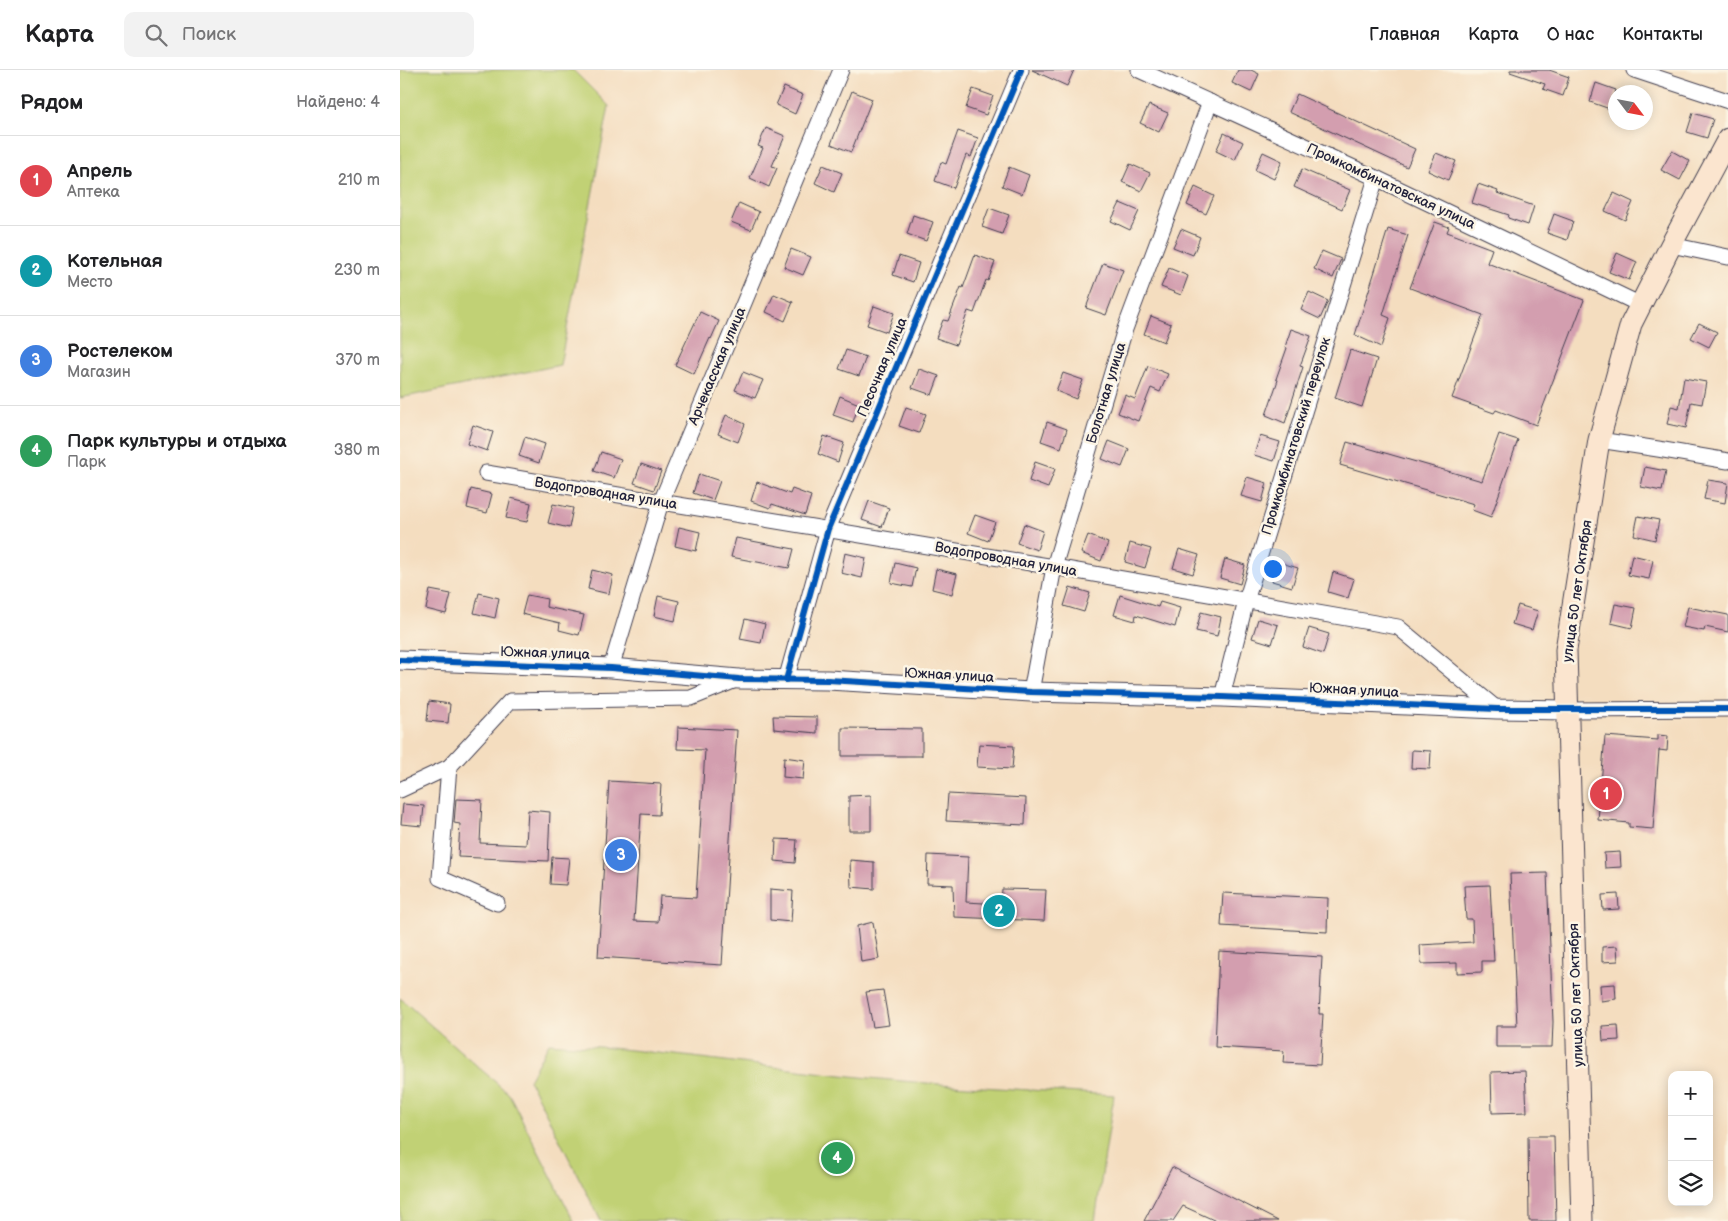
<!DOCTYPE html>
<html lang="ru">
<meta charset="utf-8">
<style>
body{margin:0;font-family:"Balsamiq Sans",sans-serif;background:#f2f2f2;color:#202124}
.controls{position:absolute;right:15px;bottom:15px;display:grid;overflow:hidden;border-radius:10px;box-shadow:0 2px 12px #0003}
.controls button{width:45px;height:45px;display:grid;place-items:center;padding:0;border:0;border-bottom:1px solid #e0e0e0;background:#fff;color:#202124;font:25px sans-serif}
.compass{position:absolute;left:1208px;top:15px;width:45px;height:45px;border-radius:50%;background:#fff;box-shadow:0 2px 12px #0003;rotate:122deg}
.you{position:absolute;left:872px;top:498px;width:18px;height:18px;margin:-12px;border:4px solid #fff;border-radius:50%;background:#1a73e8;box-shadow:0 0 0 8px #1a73e833}
.badge{display:grid;place-items:center;width:32px;height:32px;border-radius:50%;background:#0f766e;color:#fff;font-size:16px;font-weight:700}
.pin{position:absolute;translate:-50% -50%;border:2px solid #fff;box-shadow:0 1px 5px #0006}
.list{margin:0;padding:0;list-style:none}
h2{display:flex;justify-content:space-between;align-items:center;height:65px;margin:0;padding:0 20px;font-size:21px}
h2 small{font-size:16px;font-weight:400;color:#757577}
.list li{display:grid;grid-template-columns:32px 1fr auto;gap:15px;align-items:center;box-sizing:border-box;height:90px;padding:0 20px;border-top:1px solid #e0e0e0}
.list b{display:block;font-size:19px;white-space:nowrap}
.list p{margin:0;font-size:16px;white-space:nowrap;color:#757577}
.list em{font-size:16px;font-style:normal;color:#757577}
.icon{flex:none;width:28px;height:28px;fill:none;stroke:currentColor;stroke-width:2;stroke-linecap:round;stroke-linejoin:round}
.map{position:relative;flex:none;width:1328px;height:1151px;overflow:hidden}
header{display:flex;align-items:center;gap:30px;box-sizing:border-box;height:70px;padding:0 25px;background:#fff;border-bottom:1px solid #e0e0e0}
header strong{font-size:24px}
nav{display:flex;gap:28px;margin-inline-start:auto;font-size:18px}
.search{width:350px;height:45px;background:#f2f2f2;display:flex;align-items:center;gap:12px;box-sizing:border-box;padding:0 18px;border-radius:10px;color:#757577;font-size:19px}
main{display:flex}
aside{flex:1;background:#fff}
.map>svg:first-child{display:block}
.green{fill:#c1d174;stroke:#727a58}
.building{fill:#d39eaf}
.lines{fill:none;stroke-linecap:round;stroke-linejoin:round}
.minor-casing{stroke:#423e4f;stroke-width:17}
.tertiary-casing{stroke:#423e4f;stroke-width:21}
.secondary-casing{stroke:#423e4f;stroke-width:23}
.minor{stroke:#fff;stroke-width:15}
.tertiary{stroke:#fff;stroke-width:19}
.secondary{stroke:#fbe5cf;stroke-width:21}
.cycleway-casing{stroke:#fcf5e5;stroke-width:9}
.cycleway{stroke:#0057b8;stroke-width:6}
.labels{text-anchor:middle;dominant-baseline:central;stroke-width:5;stroke-linejoin:round;paint-order:stroke}
.street-label{font-size:14px;fill:#22223b;stroke:#fcf5e5}
</style>
<header>
<strong>Карта</strong>
<div class="search"><svg class="icon" aria-label="search" viewBox="0 0 24 24"><circle cx="10" cy="10" r="6"/><path d="M15 15l6 6"/></svg>Поиск</div>
<nav><a>Главная</a><a>Карта</a><a>О нас</a><a>Контакты</a></nav>
</header>
<main>
<aside>
<h2>Рядом<small>Найдено: 4</small></h2>
<ul class="list">
<li><span class="badge" style="background:#e0444e">1</span><div><b>Апрель</b><p>Аптека</p></div><em>210 m</em></li>
<li><span class="badge" style="background:#0f9aa8">2</span><div><b>Котельная</b><p>Место</p></div><em>230 m</em></li>
<li><span class="badge" style="background:#3f7fe0">3</span><div><b>Ростелеком</b><p>Магазин</p></div><em>370 m</em></li>
<li><span class="badge" style="background:#2e9e5b">4</span><div><b>Парк культуры и отдыха</b><p>Парк</p></div><em>380 m</em></li>
</ul>
</aside>
<div class="map">
<svg width="1328" height="1151" viewBox="0 0 1328 1151">
<rect width="100%" height="100%" fill="#fcf5e5"/>
<filter id="ink" filterUnits="userSpaceOnUse"><feTurbulence type="fractalNoise" baseFrequency=".02" numOctaves="2"/><feDisplacementMap in="SourceGraphic" scale="10" xChannelSelector="R" yChannelSelector="G"/><feConvolveMatrix kernelMatrix="1 2 1 2 8 2 1 2 1" color-interpolation-filters="sRGB"/></filter>
<filter id="wash" filterUnits="userSpaceOnUse"><feTurbulence type="fractalNoise" baseFrequency=".0096" numOctaves="4" result="noise"/><feDisplacementMap in="SourceGraphic" scale="20" xChannelSelector="R" yChannelSelector="G"/><feGaussianBlur stdDeviation="1.12" result="paint"/><feColorMatrix in="noise" values="0 0 0 0 0 0 0 0 0 0 0 0 0 0 0 0 0 1.4 0 .05"/><feComposite in="paint" operator="in"/></filter>
<g filter="url(#wash)">
<rect width="100%" height="100%" fill="#f4ddbf"/>
<g class="green">
<polygon points="0,0 173,0 209,36 160,295 0,328"/>
<polygon points="0,928 109,1024 174,1151 0,1151"/>
<path d="M 149,973 C 256,980 362,997 469,1008 C 550,1016 632,1020 714,1025 L 695,1151 L 201,1151 L 129,1010 Z"/>
</g>
<g id="blocks">
<g class="building">
<polygon points="632,0 674,0 667,16"/>
<polygon points="838,0 851,0 859,4 851,22 832,13"/>
<polygon points="1110,0 1149,0 1169,7 1163,26 1143,19 1145,14 1110,2"/>
<polygon points="1196,13 1216,20 1210,39 1190,32"/>
<polygon points="384,17 403,25 395,44 376,35"/>
<polygon points="573,19 593,26 586,45 566,38"/>
<polygon points="452,21 472,29 451,82 431,74"/>
<polygon points="897,24 1015,79 1007,97 889,42"/>
<polygon points="749,35 768,43 759,62 740,53"/>
<polygon points="1293,43 1313,49 1307,68 1287,62"/>
<polygon points="366,58 385,66 372,96 377,98 369,117 350,108 363,78 358,76"/>
<polygon points="558,61 578,68 571,87 566,85 554,118 535,111 541,92 546,94"/>
<polygon points="824,63 843,72 835,90 816,81"/>
<polygon points="1272,81 1290,91 1280,110 1261,100"/>
<polygon points="863,82 882,91 874,109 855,100"/>
<polygon points="1036,83 1056,91 1048,110 1028,101"/>
<polygon points="730,94 750,103 741,121 722,112"/>
<polygon points="423,95 442,103 434,122 415,113"/>
<polygon points="609,97 629,105 622,124 602,116"/>
<polygon points="902,99 950,120 942,139 894,117"/>
<polygon points="1078,114 1098,121 1097,123 1134,136 1128,155 1108,148 1109,145 1072,133"/>
<polygon points="795,117 814,126 806,144 787,135"/>
<polygon points="1214,123 1233,132 1225,150 1205,141"/>
<polygon points="339,133 359,142 351,160 331,152"/>
<polygon points="720,133 739,141 730,160 711,151"/>
<polygon points="589,138 609,145 602,164 582,157"/>
<polygon points="1154,144 1173,151 1167,170 1147,163"/>
<polygon points="513,145 533,152 526,171 507,164"/>
<polygon points="1035,152 1049,157 1047,162 1092,179 1087,193 1184,230 1136,355 1096,340 1094,343 1052,328 1083,245 1010,218"/>
<polygon points="781,159 800,167 793,185 773,177"/>
<polygon points="988,159 1008,165 983,245 990,248 981,277 955,265"/>
<polygon points="391,179 411,187 403,205 384,197"/>
<polygon points="922,181 941,189 933,208 914,199"/>
<polygon points="1217,183 1237,192 1229,210 1209,202"/>
<polygon points="575,185 595,192 588,211 586,210 574,243 568,241 556,275 536,268 543,250 548,251 561,217 563,218"/>
<polygon points="499,186 519,193 513,212 493,205"/>
<polygon points="703,193 723,200 706,245 686,238"/>
<polygon points="769,198 788,206 781,225 761,217"/>
<polygon points="909,222 928,231 920,249 901,240"/>
<polygon points="374,224 393,232 385,251 366,242"/>
<polygon points="474,236 494,243 487,262 467,255"/>
<polygon points="300,242 319,251 311,269 310,268 294,304 275,295"/>
<polygon points="751,246 771,254 764,272 744,264"/>
<polygon points="1299,253 1317,262 1309,277 1291,268"/>
<polygon points="891,259 911,266 900,296 903,297 885,353 866,345 878,310 876,309 887,278 885,277"/>
<polygon points="446,280 466,287 459,306 439,299"/>
<polygon points="950,280 977,289 962,337 935,328"/>
<polygon points="748,296 768,304 760,322 751,318 738,351 718,343 725,325 735,329"/>
<polygon points="519,299 539,306 532,325 512,318"/>
<polygon points="343,302 363,310 355,328 335,320"/>
<polygon points="663,303 683,310 676,329 656,321"/>
<polygon points="1284,308 1306,312 1302,334 1291,332 1286,358 1267,354 1271,336 1279,338"/>
<polygon points="440,326 459,334 453,352 433,345"/>
<polygon points="506,337 526,344 519,363 499,356"/>
<polygon points="326,345 345,354 338,372 318,364"/>
<polygon points="647,352 667,359 661,378 641,371"/>
<polygon points="73,355 93,362 87,381 67,374"/>
<polygon points="1099,364 1118,370 1091,447 1072,440 1074,434 940,395 947,372 1082,411"/>
<polygon points="424,366 444,373 438,392 418,384"/>
<polygon points="860,366 880,372 874,391 854,385"/>
<polygon points="125,367 145,374 139,393 119,386"/>
<polygon points="709,371 729,379 722,397 702,389"/>
<polygon points="201,382 221,389 214,408 194,401"/>
<polygon points="635,392 655,399 648,418 629,411"/>
<polygon points="241,394 261,401 254,420 234,413"/>
<polygon points="1245,397 1266,401 1262,421 1241,417"/>
<polygon points="299,404 320,411 313,430 293,423"/>
<polygon points="847,407 867,413 862,432 841,426"/>
<polygon points="1308,410 1328,413 1325,433 1304,429"/>
<polygon points="357,412 390,424 392,419 411,426 405,445 372,434 370,438 351,431"/>
<polygon points="71,419 92,424 87,443 67,438"/>
<polygon points="111,428 131,433 127,452 106,448"/>
<polygon points="469,431 489,438 482,457 462,450"/>
<polygon points="153,434 173,438 169,458 148,453"/>
<polygon points="575,445 595,452 588,471 568,463"/>
<polygon points="1238,446 1259,450 1255,470 1234,465"/>
<polygon points="624,454 643,461 637,480 617,473"/>
<polygon points="279,457 300,462 296,481 275,476"/>
<polygon points="688,465 708,473 701,491 681,483"/>
<polygon points="336,468 394,479 389,498 331,487"/>
<polygon points="730,473 751,479 745,498 725,492"/>
<polygon points="779,479 799,485 793,504 773,498"/>
<polygon points="445,483 466,488 462,508 441,503"/>
<polygon points="1232,485 1253,490 1249,509 1228,505"/>
<polygon points="825,489 845,495 840,514 820,508"/>
<polygon points="878,492 898,498 892,517 872,511"/>
<polygon points="495,493 516,498 512,517 491,513"/>
<polygon points="536,499 557,504 552,524 532,519"/>
<polygon points="192,500 213,505 209,524 188,519"/>
<polygon points="933,502 954,509 948,528 928,522"/>
<polygon points="670,517 690,523 684,542 664,536"/>
<polygon points="30,520 51,524 46,544 26,539"/>
<polygon points="79,523 99,528 95,548 74,543"/>
<polygon points="127,525 147,529 146,537 184,545 179,565 159,560 160,553 122,544"/>
<polygon points="720,525 758,537 760,532 780,538 775,557 736,545 735,551 714,545"/>
<polygon points="258,526 279,531 275,551 254,546"/>
<polygon points="1215,534 1236,538 1232,558 1211,553"/>
<polygon points="1118,535 1138,541 1132,560 1112,554"/>
<polygon points="1288,537 1328,545 1328,562 1305,557 1304,561 1283,557"/>
<polygon points="801,542 821,547 817,566 796,561"/>
<polygon points="345,549 365,554 361,573 340,569"/>
<polygon points="858,549 878,555 872,574 852,568"/>
<polygon points="909,558 929,564 923,584 903,577"/>
<polygon points="29,631 50,634 48,653 27,651"/>
<polygon points="373,646 417,647 417,663 374,659"/>
<polygon points="278,657 337,660 322,895 198,887 209,711 261,714 259,745 241,744 234,851 258,852 260,826 296,828 305,680 277,679"/>
<polygon points="442,658 522,659 522,686 442,686"/>
<polygon points="1258,665 1268,666 1267,681 1259,680 1253,759 1229,757 1229,753 1198,750 1205,666 1258,670"/>
<polygon points="579,674 614,676 612,699 577,697"/>
<polygon points="1012,680 1031,681 1030,699 1011,698"/>
<polygon points="384,687 405,690 403,709 383,707"/>
<polygon points="548,724 626,728 625,755 546,751"/>
<polygon points="471,725 471,761 449,761 449,726"/>
<polygon points="56,729 82,730 80,773 126,775 128,740 150,742 148,791 58,787 60,754 54,753"/>
<polygon points="3,734 24,736 22,756 1,754"/>
<polygon points="376,769 397,770 395,793 375,791"/>
<polygon points="1220,782 1221,797 1205,798 1204,783"/>
<polygon points="528,785 568,787 566,832 601,834 602,819 646,820 644,851 554,847 553,815 527,814"/>
<polygon points="152,787 169,788 166,815 150,814"/>
<polygon points="450,790 474,792 474,819 451,817"/>
<polygon points="1147,803 1153,952 1152,977 1096,977 1096,956 1117,956 1110,804"/>
<polygon points="1090,815 1094,891 1082,891 1082,902 1057,903 1057,893 1021,894 1020,875 1073,872 1072,849 1066,849 1064,816"/>
<polygon points="370,819 393,821 391,852 370,850"/>
<polygon points="823,823 928,828 927,862 821,856"/>
<polygon points="1218,824 1219,839 1203,840 1202,825"/>
<polygon points="473,852 479,889 461,892 457,856"/>
<polygon points="1217,876 1218,891 1202,892 1202,877"/>
<polygon points="819,881 922,887 919,944 923,944 920,995 883,993 884,981 815,977"/>
<polygon points="1215,914 1216,929 1201,931 1200,915"/>
<polygon points="483,920 489,955 473,957 466,922"/>
<polygon points="1218,955 1219,970 1203,971 1202,956"/>
<polygon points="1125,1001 1127,1042 1092,1043 1091,1002"/>
<polygon points="1128,1066 1154,1066 1156,1151 1129,1151"/>
<polygon points="772,1097 827,1125 878,1151 816,1151 783,1136 773,1151 744,1151"/>
</g>
</g>
</g>
<g filter="url(#ink)">
<use href="#blocks" fill-opacity="0" stroke="#423e4f" stroke-width="1"/>
<g class="lines">
<defs>
<g id="minor">
<polyline points="739,0 976,108 1241,235"/>
<polyline points="1234,0 1328,31"/>
<polyline points="1271,175 1328,187"/>
<polyline points="1199,370 1258,379 1328,391"/>
<polyline points="86,403 654,497 998,557 1097,639"/>
<polyline points="211,598 261,432 441,0"/>
<polyline points="386,610 428,459 621,0"/>
<polyline points="631,622 654,497 725,259 810,32"/>
<polyline points="822,627 846,531 976,108"/>
<polyline points="1168,640 1328,639"/>
<polyline points="49,697 40,808 97,833"/>
<polyline points="0,720 49,697 110,631 291,628 338,609"/>
</g>
<polyline id="tertiary" points="0,590 211,598 339,609 428,610 631,622 822,627 1097,639 1168,640"/>
<polyline id="secondary" points="1182,1151 1166,580 1199,370 1231,254 1271,175 1328,69"/>
</defs>
<use href="#minor" class="minor-casing"/>
<use href="#tertiary" class="tertiary-casing"/>
<use href="#secondary" class="secondary-casing"/>
<use href="#minor" class="minor"/>
<use href="#tertiary" class="tertiary"/>
<use href="#secondary" class="secondary"/>
<defs>
<g id="cycleway">
<polyline points="0,590 211,598 339,609 428,610 631,622 822,627 1097,639 1328,639"/>
<polyline points="386,610 428,459 621,0"/>
</g>
</defs>
<use href="#cycleway" class="cycleway-casing"/>
<use href="#cycleway" class="cycleway"/>
</g>
</g>
<g class="labels">
<g class="street-label">
<text transform="translate(991 116) rotate(25)">Промкомбинатовская улица</text>
<text transform="translate(317 296) rotate(-67)">Арчекасская улица</text>
<text transform="translate(482 297) rotate(-67)">Песочная улица</text>
<text transform="translate(706 323) rotate(-73)">Болотная улица</text>
<text transform="translate(896 366) rotate(-73)">Промкомбинатовский переулок</text>
<text transform="translate(206 423) rotate(9)">Водопроводная улица</text>
<text transform="translate(606 489) rotate(10)">Водопроводная улица</text>
<text transform="translate(1177 521) rotate(-82)">улица 50 лет Октября</text>
<text transform="translate(145 583) rotate(2)">Южная улица</text>
<text transform="translate(549 605) rotate(3)">Южная улица</text>
<text transform="translate(954 620) rotate(3)">Южная улица</text>
<text transform="translate(1176 925) rotate(-92)">улица 50 лет Октября</text>
</g>
</g>
</svg>
<div class="controls">
<button>+</button>
<button>−</button>
<button><svg class="icon" aria-label="layers" viewBox="0 0 24 24"><path d="M12 4l9 5-9 5-9-5zM3 14l9 5 9-5"/></svg></button>
</div>
<svg class="compass" viewBox="-18 -18 36 36"><path d="M0-13l5 13h-10z" fill="#e53935"/><path d="M0 13l5-13h-10z" fill="#757577"/></svg>
<div class="you"></div>
<div class="pin badge" style="left:1206px;top:724px;background:#e0444e">1</div>
<div class="pin badge" style="left:599px;top:841px;background:#0f9aa8">2</div>
<div class="pin badge" style="left:221px;top:785px;background:#3f7fe0">3</div>
<div class="pin badge" style="left:437px;top:1088px;background:#2e9e5b">4</div>
</div>
</main>
